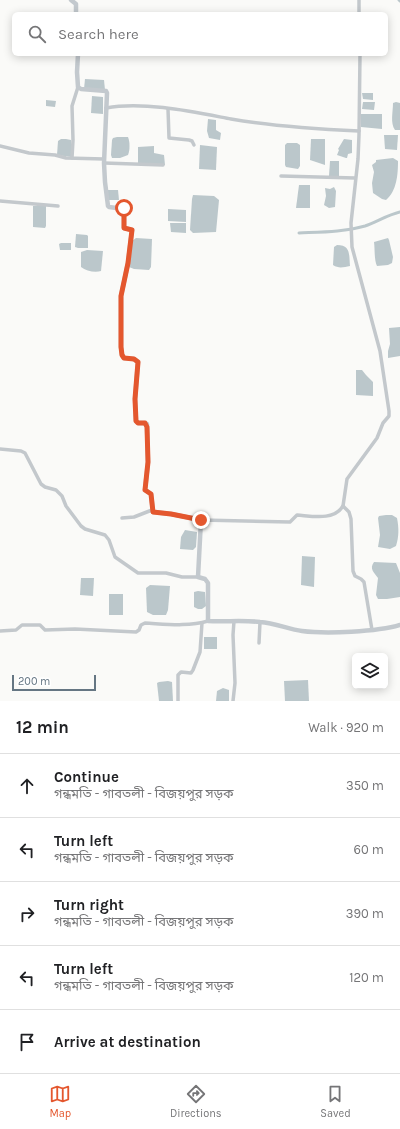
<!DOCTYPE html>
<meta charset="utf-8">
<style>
body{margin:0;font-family:Karla,"Noto Sans Bengali",sans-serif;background:#f2f2f2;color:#202124}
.controls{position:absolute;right:12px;bottom:12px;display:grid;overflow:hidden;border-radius:6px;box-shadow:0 2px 10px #0003}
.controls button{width:36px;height:36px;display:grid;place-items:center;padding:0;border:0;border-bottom:1px solid #e0e0e0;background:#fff;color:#202124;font:20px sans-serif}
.scale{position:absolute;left:12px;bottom:10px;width:84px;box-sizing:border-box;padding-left:4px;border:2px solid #657683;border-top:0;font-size:11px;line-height:14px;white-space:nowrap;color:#657683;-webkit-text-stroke:3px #fff;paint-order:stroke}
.stop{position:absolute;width:12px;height:12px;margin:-9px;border:3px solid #e4572e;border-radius:50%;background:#fff}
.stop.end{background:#e4572e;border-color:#fff;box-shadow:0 1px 4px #0008}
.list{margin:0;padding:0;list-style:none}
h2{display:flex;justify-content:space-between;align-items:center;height:52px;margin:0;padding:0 16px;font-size:17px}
h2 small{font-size:13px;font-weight:400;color:#757577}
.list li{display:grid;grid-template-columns:26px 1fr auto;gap:12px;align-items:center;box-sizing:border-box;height:64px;padding:0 16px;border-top:1px solid #e0e0e0}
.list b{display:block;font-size:15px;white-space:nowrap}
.list p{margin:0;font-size:13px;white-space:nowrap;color:#757577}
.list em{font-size:13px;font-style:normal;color:#757577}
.icon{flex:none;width:22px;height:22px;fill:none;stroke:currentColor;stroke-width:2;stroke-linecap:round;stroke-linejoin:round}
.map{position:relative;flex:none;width:400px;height:701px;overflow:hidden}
.search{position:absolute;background:#fff;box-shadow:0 2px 10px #0003;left:12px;right:12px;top:12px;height:44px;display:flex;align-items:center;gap:10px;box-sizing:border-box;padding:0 14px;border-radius:6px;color:#757577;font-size:15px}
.sheet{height:372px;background:#fff}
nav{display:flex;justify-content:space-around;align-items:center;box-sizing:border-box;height:56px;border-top:1px solid #e0e0e0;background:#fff;font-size:11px;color:#757577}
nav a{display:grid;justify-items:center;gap:2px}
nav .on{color:#e4572e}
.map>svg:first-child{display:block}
.water{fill:#bbc7cb}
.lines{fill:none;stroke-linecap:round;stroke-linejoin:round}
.canal{stroke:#bbc7cb;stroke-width:3}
.minor{stroke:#c3c8cc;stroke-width:3.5}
.major{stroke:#c3c9ce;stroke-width:4.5}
.route{stroke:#e4572e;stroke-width:5}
</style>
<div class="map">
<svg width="400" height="701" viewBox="0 0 400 701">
<rect width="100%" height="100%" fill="#fafaf8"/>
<g class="water">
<polygon points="85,79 104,80 105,90 84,89"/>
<polygon points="362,93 373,93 373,100 363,99"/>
<polygon points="92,96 103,97 103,114 91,113"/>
<polygon points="46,100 56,101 55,107 46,106"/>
<polygon points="363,102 375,102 374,110 362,109"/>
<path d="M 396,102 L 400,103 L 400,130 L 395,130 C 390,123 393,112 393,103 Z"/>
<polygon points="361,114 382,114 382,129 361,127"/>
<polygon points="208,119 216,120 216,130 221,133 220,140 209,138 207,131"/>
<polygon points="384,135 398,135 397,150 385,149"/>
<path d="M 117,137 L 128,137 C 130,142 130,150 128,155 L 120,158 L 112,158 L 111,155 L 112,140 L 113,138 Z"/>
<polygon points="66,139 71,140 71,157 57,155 58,141 61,139"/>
<polygon points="311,139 325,139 325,165 310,160"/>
<polygon points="344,139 352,140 352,153 348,154 347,158 346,158 337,155 339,150 338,149"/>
<polygon points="287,143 297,143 300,145 300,166 298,169 286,167 285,165 285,145"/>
<polygon points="200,145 217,147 216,170 199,169"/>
<polygon points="154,146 154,153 164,155 165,165 138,164 138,147"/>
<path d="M 393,158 L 398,161 C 398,174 397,191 386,200 L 382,199 L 373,193 L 372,183 L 374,172 L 372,165 L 376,162 L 376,160 Z"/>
<polygon points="330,161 339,161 339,176 329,176"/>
<polygon points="299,185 310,185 310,208 296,208"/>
<polygon points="334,187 336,191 335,207 329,208 324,205 326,196 325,188 330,189"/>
<polygon points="108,190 118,190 119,200 108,200"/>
<polygon points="193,195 214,196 219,200 216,232 193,233 190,230 192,199"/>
<polygon points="33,206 46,206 46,226 45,228 33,227"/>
<polygon points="168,209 186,210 186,222 168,221"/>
<polygon points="170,223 186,223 186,233 171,232"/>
<polygon points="76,234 87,235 88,236 88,248 78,248 75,247"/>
<polygon points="136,238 152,239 151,267 149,270 134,269 129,267 132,241"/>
<path d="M 388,238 L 389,240 L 393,257 L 392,263 L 388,265 L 377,266 C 374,260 375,249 374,242 Z"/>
<polygon points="61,243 71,243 71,250 60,250 59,244"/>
<path d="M 337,245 C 351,245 349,255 350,266 C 344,267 339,269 333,265 L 334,247 Z"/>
<path d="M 87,250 L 103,251 L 101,271 C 95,273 86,271 81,267 L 81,252 Z"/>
<polygon points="400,327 400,356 388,358 388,351 390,344 389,328"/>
<polygon points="356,370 362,370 366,375 373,382 373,396 356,395"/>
<path d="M 386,515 L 392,515 L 397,518 C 399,528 399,537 396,546 L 390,549 L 378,547 L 380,535 L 378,518 L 379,516 Z"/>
<polygon points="185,530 197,532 196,547 193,550 180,549 181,537"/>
<polygon points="302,556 315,557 314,587 301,585"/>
<path d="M 374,562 L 396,563 L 400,573 L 400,597 L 387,599 L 378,599 L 376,595 L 378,578 C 374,572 369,569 374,562 Z"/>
<polygon points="81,578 94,578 93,596 80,595"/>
<polygon points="150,585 170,586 168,610 166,615 153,615 147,612 146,588"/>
<polygon points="198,591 205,592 206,606 202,609 198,609 194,607 194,592"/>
<rect x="109" y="594" width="14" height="21"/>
<rect x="204" y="637" width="13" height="12"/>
<polygon points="308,680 309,701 285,701 284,681"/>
<polygon points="168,681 172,682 173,701 159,701 157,683 159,682"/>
<polygon points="223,688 229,690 229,701 216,701 217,691"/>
</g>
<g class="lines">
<g class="canal">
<polyline points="399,0 400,1"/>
<path d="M 299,233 C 321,232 344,232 365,226 C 377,222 387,215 400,212"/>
</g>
<g class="minor">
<polyline points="359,0 359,14"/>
<polyline points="360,54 359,135 358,159 351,223 352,247 380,351 389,411 389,416 383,423 377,438 347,479 343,506 349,512 351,519 353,571 355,576 361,579 364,582 372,630"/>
<path d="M 106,108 C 144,101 194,112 231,119 C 272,126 317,129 359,131"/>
<polyline points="168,109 169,138 189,140 192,141 194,145"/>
<polyline points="0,146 29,153 55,155 66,158 104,159"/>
<polyline points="72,158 73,140 72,106 78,87"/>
<polyline points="104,163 163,165"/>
<polyline points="281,176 355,178"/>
<polyline points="0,201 58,206"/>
<polyline points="0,449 21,451 25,453 41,484 45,487 56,490 62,496 66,506 81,526 85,529 105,535 109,540 115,557 138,573 166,573 182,577 198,577"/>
<polyline points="122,518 134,517 152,510"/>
<path d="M 201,520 L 290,522 L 297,515 C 312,516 334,521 343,506"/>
<path d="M 0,631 L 16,630 L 22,625 L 40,625 L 45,630 L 75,629 L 136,632 L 139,630 L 141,625 L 145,623 C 165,624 188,627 208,621"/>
<polyline points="259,643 260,622"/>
<polyline points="178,701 178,675 181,672 191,673 193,670 200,652 202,623"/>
<polyline points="233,701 235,683 233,635 234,621"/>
</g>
<g class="major">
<polyline points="71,0 76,4 76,14"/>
<path d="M 78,54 L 77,72 L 78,87 L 81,89 L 106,91 L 107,93 L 104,163 L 105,182 L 108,206 L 109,207 L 124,209 L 124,228 L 132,230 L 128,263 L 121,296 L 121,347 L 122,355 L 124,358 L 134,359 L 138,362 L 135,399 L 136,421 L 138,423 L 145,423 L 147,424 L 147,427 L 148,462 L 145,490 L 151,494 L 153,512 L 171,514 L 201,520 L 198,577 L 205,579 L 208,583 L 208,621 C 225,622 243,620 260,622 C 275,623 288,629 302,631 C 325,634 378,632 400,625"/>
</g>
</g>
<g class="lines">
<polyline class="route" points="124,208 124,228 132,230 128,263 121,296 121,347 122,355 124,358 134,359 138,362 135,399 136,421 138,423 145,423 147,427 148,462 145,490 151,494 153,512 171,514 201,520"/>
</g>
</svg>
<div class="controls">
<button><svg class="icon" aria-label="layers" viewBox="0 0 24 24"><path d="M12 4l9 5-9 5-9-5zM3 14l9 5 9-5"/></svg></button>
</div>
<div class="scale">200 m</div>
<div class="stop" style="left:124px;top:208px"></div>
<div class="stop end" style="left:201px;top:520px"></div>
<div class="search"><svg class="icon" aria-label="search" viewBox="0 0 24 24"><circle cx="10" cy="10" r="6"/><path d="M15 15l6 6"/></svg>Search here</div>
</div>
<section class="sheet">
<h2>12 min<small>Walk · 920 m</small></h2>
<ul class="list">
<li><svg class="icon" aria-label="ahead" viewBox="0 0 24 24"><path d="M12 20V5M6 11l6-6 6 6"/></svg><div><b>Continue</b><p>গন্ধমতি - গাবতলী - বিজয়পুর সড়ক</p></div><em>350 m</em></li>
<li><svg class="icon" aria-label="left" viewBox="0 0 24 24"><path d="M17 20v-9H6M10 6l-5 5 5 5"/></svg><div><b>Turn left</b><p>গন্ধমতি - গাবতলী - বিজয়পুর সড়ক</p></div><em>60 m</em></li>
<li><svg class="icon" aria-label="right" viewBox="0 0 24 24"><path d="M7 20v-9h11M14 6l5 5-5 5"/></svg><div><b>Turn right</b><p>গন্ধমতি - গাবতলী - বিজয়পুর সড়ক</p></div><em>390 m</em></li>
<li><svg class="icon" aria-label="left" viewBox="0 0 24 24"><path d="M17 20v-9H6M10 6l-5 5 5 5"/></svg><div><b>Turn left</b><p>গন্ধমতি - গাবতলী - বিজয়পুর সড়ক</p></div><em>120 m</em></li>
<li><svg class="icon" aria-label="arrive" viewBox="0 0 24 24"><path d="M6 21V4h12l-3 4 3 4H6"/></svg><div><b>Arrive at destination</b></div></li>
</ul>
</section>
<nav>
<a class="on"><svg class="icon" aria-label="map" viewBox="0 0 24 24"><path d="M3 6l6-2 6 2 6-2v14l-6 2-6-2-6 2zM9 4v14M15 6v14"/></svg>Map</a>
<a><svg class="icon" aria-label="directions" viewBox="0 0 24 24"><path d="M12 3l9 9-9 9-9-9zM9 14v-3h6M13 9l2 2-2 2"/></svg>Directions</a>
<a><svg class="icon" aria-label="saved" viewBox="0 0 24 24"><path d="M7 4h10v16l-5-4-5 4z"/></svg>Saved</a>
</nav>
